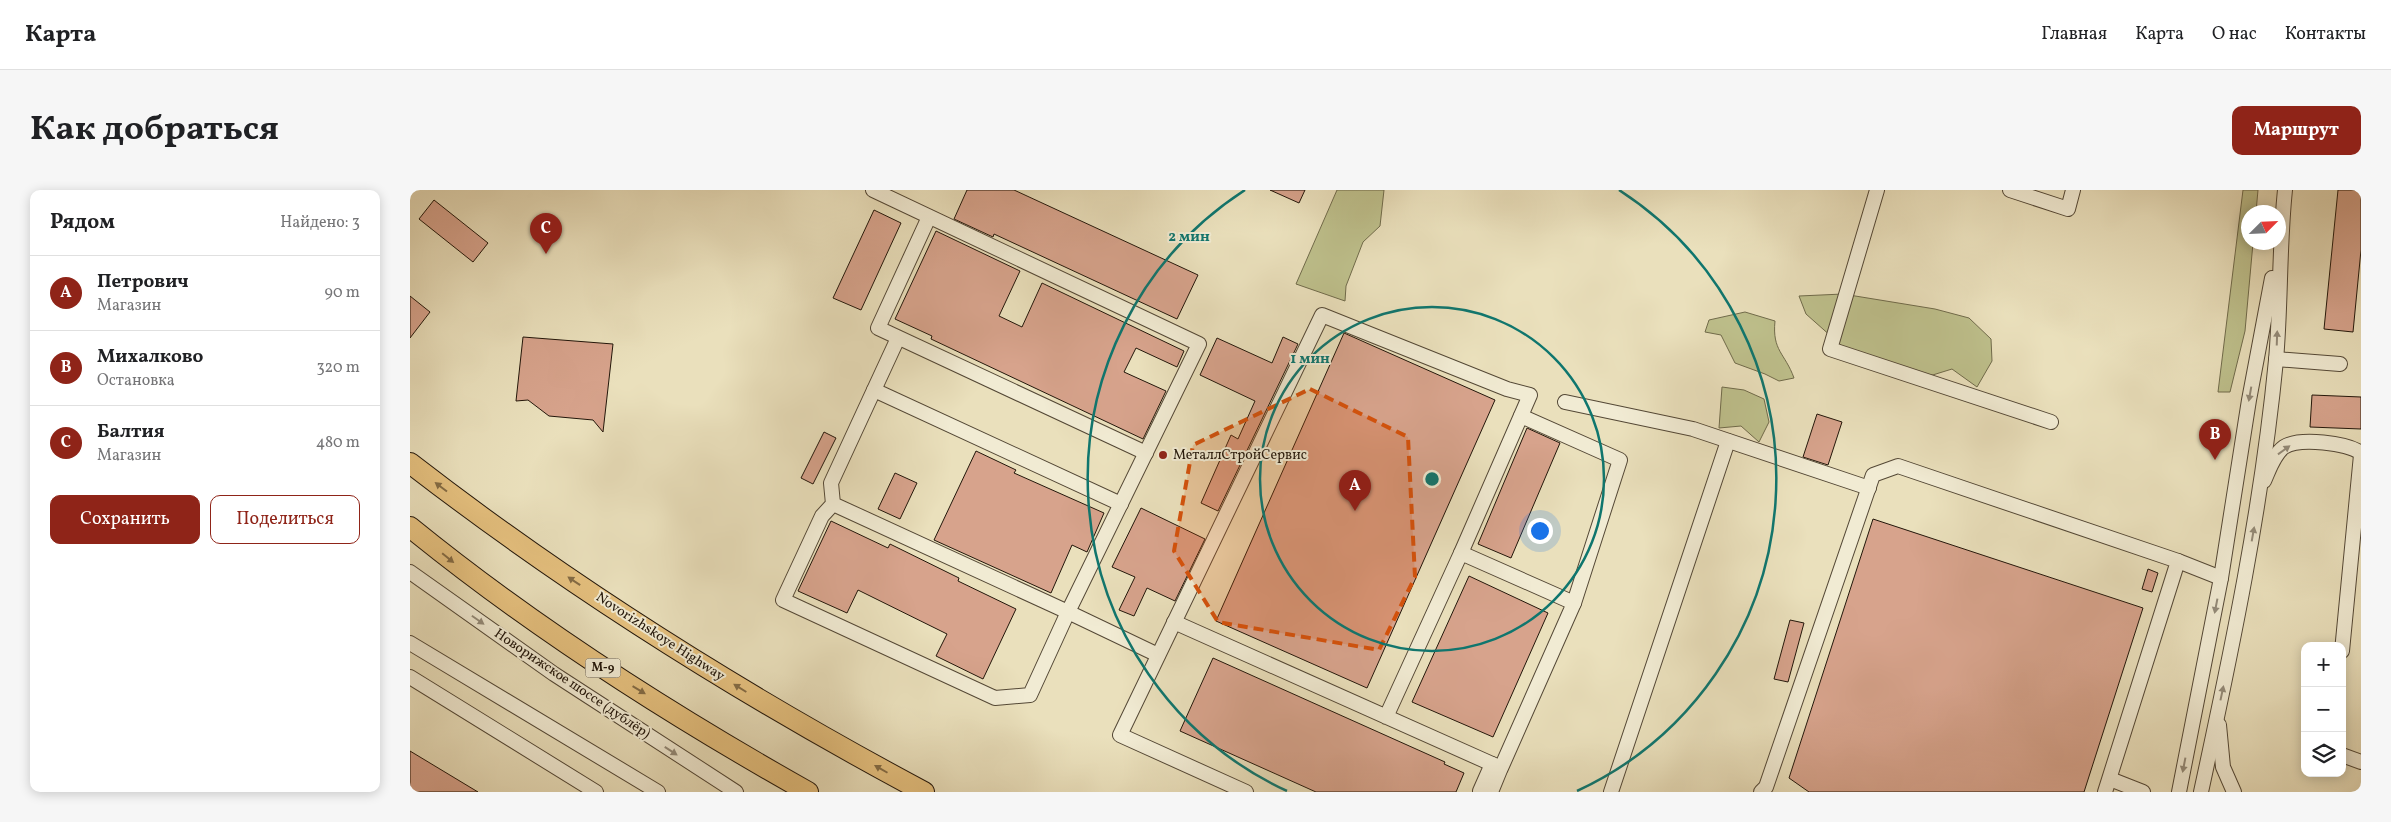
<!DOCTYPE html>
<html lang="ru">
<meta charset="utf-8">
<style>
body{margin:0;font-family:Vollkorn,serif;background:#f6f6f6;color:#202124}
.controls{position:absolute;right:15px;bottom:15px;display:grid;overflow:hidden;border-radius:10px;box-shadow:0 2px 12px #0003}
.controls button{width:45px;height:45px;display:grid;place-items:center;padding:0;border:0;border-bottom:1px solid #e0e0e0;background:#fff;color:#202124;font:25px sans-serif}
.compass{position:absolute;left:1831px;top:15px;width:45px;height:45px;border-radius:50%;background:#fff;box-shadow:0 2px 12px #0003;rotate:66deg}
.you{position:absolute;left:1129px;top:340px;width:18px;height:18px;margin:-12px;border:4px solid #fff;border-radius:50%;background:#1a73e8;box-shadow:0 0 0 8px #1a73e833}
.badge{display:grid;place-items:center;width:32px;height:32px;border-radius:50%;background:#8f2418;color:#fff;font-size:16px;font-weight:700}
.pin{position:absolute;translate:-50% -41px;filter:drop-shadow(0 1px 2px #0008)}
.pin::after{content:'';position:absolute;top:26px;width:18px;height:15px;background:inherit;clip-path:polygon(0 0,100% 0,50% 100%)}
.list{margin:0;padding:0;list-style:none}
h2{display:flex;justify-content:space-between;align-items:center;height:65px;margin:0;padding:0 20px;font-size:21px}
h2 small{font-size:16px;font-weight:400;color:#757577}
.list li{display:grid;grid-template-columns:32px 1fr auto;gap:15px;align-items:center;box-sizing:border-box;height:75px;padding:0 20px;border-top:1px solid #e0e0e0}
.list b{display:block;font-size:19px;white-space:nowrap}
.list p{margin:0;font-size:16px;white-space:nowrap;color:#757577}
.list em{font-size:16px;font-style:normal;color:#757577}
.actions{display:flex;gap:10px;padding:15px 20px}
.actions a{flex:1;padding:11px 0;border:1px solid #8f2418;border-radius:10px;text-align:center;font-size:18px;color:#8f2418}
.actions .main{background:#8f2418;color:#fff}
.icon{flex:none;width:28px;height:28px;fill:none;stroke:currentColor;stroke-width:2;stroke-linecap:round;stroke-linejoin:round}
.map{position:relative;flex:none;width:1951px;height:602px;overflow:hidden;border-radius:10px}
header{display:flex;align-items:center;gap:30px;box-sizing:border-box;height:70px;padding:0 25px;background:#fff;border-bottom:1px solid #e0e0e0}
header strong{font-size:24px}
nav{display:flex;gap:28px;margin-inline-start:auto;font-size:18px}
.intro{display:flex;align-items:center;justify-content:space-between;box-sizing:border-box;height:120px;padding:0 30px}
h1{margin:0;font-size:35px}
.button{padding:12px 22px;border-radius:10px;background:#8f2418;color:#fff;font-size:18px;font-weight:700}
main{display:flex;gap:30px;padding:0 30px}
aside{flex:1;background:#fff;border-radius:10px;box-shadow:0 2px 12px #0003}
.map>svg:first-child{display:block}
.green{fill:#bec08c;stroke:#706b4b}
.building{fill:#d7a38c;stroke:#22160a}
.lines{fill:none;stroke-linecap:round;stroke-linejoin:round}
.minor-casing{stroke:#544836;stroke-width:16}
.highway-casing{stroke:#22160a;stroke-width:22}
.minor{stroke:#f1ebd3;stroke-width:14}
.highway{stroke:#e5c07e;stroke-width:20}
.oneway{fill:#948b79}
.oneway2{fill:#846b44}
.marked{fill:#d4520c;fill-opacity:0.2;stroke:#d4520c;stroke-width:4;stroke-dasharray:10 6;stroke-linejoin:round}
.ring{fill:none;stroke:#0f766e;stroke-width:2.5}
.poi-dot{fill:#8f2418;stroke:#f1ebd3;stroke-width:2}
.labels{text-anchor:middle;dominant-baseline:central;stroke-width:4;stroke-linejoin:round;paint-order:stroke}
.shield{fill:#f1ebd3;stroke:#605646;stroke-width:1}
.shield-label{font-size:12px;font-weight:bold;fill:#22160a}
.poi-label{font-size:14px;fill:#22160a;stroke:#f1ebd3;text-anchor:start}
.street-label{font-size:14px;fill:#22160a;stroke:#f1ebd3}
.centre{fill:#0f766e;stroke:#f1ebd3;stroke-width:2.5}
.ring-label{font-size:15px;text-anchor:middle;font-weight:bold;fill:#0f766e;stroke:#f1ebd3;stroke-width:4;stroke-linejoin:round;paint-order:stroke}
</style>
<header>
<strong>Карта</strong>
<nav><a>Главная</a><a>Карта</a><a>О нас</a><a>Контакты</a></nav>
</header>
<div class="intro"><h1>Как добраться</h1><a class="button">Маршрут</a></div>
<main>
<aside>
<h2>Рядом<small>Найдено: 3</small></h2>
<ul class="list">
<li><span class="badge">A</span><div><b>Петрович</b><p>Магазин</p></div><em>90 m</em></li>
<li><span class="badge">B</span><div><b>Михалково</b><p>Остановка</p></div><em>320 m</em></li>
<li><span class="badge">C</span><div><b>Балтия</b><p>Магазин</p></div><em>480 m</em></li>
</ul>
<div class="actions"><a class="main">Сохранить</a><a>Поделиться</a></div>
</aside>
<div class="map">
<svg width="1951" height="602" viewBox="0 0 1951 602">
<rect width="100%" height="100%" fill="#eae0bc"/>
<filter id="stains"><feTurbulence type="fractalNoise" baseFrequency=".004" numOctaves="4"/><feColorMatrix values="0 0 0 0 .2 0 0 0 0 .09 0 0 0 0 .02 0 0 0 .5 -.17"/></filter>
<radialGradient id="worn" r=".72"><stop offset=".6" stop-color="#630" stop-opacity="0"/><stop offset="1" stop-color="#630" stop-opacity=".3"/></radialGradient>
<g class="green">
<polygon points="927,0 974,0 970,36 953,52 936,96 935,111 886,94"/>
<polygon points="1833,0 1848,0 1846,22 1838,22 1838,52 1843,53 1835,141 1820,202 1808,202"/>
<polygon points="1433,104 1525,119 1559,128 1581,149 1582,171 1567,197 1542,179 1513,188 1449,171 1396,124 1389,106"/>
<path d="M 1335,122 L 1365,131 C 1362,161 1375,163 1384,188 L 1369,191 L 1355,184 L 1325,173 L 1311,145 L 1295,142 L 1299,130 Z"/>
<polygon points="1312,197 1334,200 1354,209 1359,232 1349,252 1331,236 1309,238"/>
</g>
<g class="building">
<polygon points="557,0 604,0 788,85 767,129 584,44 583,47 544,29"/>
<polygon points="860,0 895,0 889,13"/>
<polygon points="1928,0 1951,0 1951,60 1943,142 1914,139"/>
<polygon points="24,10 78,53 63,72 9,29"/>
<polygon points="464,20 491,33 451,120 423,108"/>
<polygon points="526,41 610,81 589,126 612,137 632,93 774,161 767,177 726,158 714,182 756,201 733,249 521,149 522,146 485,129"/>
<polygon points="0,106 20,122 0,148"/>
<polygon points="934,143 1085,210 957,498 806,431"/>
<polygon points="113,147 203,154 193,242 183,230 139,226 118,210 106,211"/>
<polygon points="873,147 888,154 808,321 791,313 821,245 828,249 845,211 790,185 807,148 862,173"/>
<polygon points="1902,205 1951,207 1951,239 1900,237"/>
<polygon points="1407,224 1432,232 1418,275 1393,267"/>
<polygon points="1117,238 1150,253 1101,368 1068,354"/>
<polygon points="414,242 426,248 403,294 391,288"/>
<polygon points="566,261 606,280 604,283 694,323 677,362 662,355 641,403 524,350"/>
<polygon points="485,283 507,293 490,329 468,319"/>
<polygon points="731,318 795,349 765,411 737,398 724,426 709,420 725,387 702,377"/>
<polygon points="1463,329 1733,418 1674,602 1399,602 1379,588"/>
<polygon points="421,331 478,358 480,354 549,388 548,391 606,419 573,489 526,466 537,444 448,400 437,423 388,401"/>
<polygon points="1738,379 1748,383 1742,402 1732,399"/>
<polygon points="1059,386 1138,423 1083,547 1002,512"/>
<polygon points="1380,430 1394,433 1378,492 1364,489"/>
<polygon points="803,468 1035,572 1034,574 1054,583 1046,602 906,602 770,541"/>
<polygon points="0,561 68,602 0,602"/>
</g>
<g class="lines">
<defs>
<g id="minor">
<polyline points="463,0 789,154 658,422 748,465"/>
<polyline points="1467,0 1420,159 1641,232"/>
<polyline points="1600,0 1658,19 1663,0"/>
<polyline points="519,27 468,138 736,263"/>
<polyline points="1866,169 1930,174"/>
<polyline points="464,200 711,314"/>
<polyline points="1155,212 1283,239 1459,298"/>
<polyline points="1111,226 1210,270 1164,413"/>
<path d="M 1854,291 C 1859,280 1864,264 1874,257 C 1890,247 1937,253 1951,263"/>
<polyline points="423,314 412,326 373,410 585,508 620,505 658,422 423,314 421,293 488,148"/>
<polyline points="1768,371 1811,388"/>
<polyline points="0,382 144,484 326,602"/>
<polyline points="764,432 1091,578 1164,413 1051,363 976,527"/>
<polyline points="0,453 248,602"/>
<polyline points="1932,461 1951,265"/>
<polyline points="0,487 186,602"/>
<polyline points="1809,535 1813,577 1824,602"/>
<polyline points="1932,565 1951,572"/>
<polyline points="1700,589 1733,602"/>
<polyline points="1070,601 1082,574"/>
<polyline points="836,602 710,545 912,125 1097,199 1120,205 1051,363"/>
<polyline points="1081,602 1090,580"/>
<polyline points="1201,602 1318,251"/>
<polyline points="1351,602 1356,597 1463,285 1488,276 1768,371 1695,602"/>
<polyline points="1769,602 1811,388 1839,210 1862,88"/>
<path d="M 1791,602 C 1822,459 1852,316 1866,170 C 1871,113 1869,57 1875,0"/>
</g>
<g id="highway">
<path d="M 0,273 C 160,397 334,506 514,602"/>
<path d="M 0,337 C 124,438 259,524 398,602"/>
</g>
</defs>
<use href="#minor" class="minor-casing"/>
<use href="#highway" class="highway-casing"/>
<use href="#minor" class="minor"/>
<use href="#highway" class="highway"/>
</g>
<defs><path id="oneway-solid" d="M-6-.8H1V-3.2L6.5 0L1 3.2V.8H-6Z" transform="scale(1.25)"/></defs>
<g class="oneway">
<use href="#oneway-solid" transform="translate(1867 148) rotate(-88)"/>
<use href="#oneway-solid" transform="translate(1840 204) rotate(100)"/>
<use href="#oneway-solid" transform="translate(1874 260) rotate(-36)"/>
<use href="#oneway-solid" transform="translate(1843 344) rotate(-80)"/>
<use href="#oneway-solid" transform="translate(1806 416) rotate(101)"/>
<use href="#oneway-solid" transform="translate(68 430) rotate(35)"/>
<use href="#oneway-solid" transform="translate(1812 503) rotate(-78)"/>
<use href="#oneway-solid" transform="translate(261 561) rotate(33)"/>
<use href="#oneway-solid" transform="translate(1774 575) rotate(101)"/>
</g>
<g class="oneway2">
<use href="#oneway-solid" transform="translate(31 297) rotate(-143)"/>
<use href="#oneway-solid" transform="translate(38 368) rotate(39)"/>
<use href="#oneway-solid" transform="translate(164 391) rotate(-146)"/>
<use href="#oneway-solid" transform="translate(330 498) rotate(-148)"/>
<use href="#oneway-solid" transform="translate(229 500) rotate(31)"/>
<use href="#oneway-solid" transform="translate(471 579) rotate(-150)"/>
</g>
<path class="marked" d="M 900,199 L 998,247 L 1005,387 L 969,460 L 808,432 L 764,361 L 783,255 Z"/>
<g class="ring">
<circle cx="1022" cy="289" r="172"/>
<path d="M877 601A344 344 0 0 1 835 0M1209 0A344 344 0 0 1 1167 601"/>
</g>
<circle class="poi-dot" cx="753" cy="265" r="5"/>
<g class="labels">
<rect class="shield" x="175.5" y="468.5" width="35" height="19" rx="4"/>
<g class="shield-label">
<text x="193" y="478">М-9</text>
</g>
<g class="poi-label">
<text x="763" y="265">МеталлСтройСервис</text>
</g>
<g class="street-label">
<text transform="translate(250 447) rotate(33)">Novorizhskoye Highway</text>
<text transform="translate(162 494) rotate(34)">Новорижское шоссе (дублёр)</text>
</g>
</g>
<circle cx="1022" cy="289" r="8" class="centre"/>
<g class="ring-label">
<text x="779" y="51">2 мин</text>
<text x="900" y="173">1 мин</text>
</g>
<rect width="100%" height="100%" filter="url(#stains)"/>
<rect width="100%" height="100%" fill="url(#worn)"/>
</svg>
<div class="controls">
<button>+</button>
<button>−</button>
<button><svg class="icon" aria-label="layers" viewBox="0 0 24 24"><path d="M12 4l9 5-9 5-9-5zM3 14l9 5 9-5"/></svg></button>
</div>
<svg class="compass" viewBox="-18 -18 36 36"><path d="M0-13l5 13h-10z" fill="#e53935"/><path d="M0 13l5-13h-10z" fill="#757577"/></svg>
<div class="you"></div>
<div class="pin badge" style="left:945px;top:321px">A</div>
<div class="pin badge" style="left:1805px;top:270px">B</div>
<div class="pin badge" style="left:136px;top:64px">C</div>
</div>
</main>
